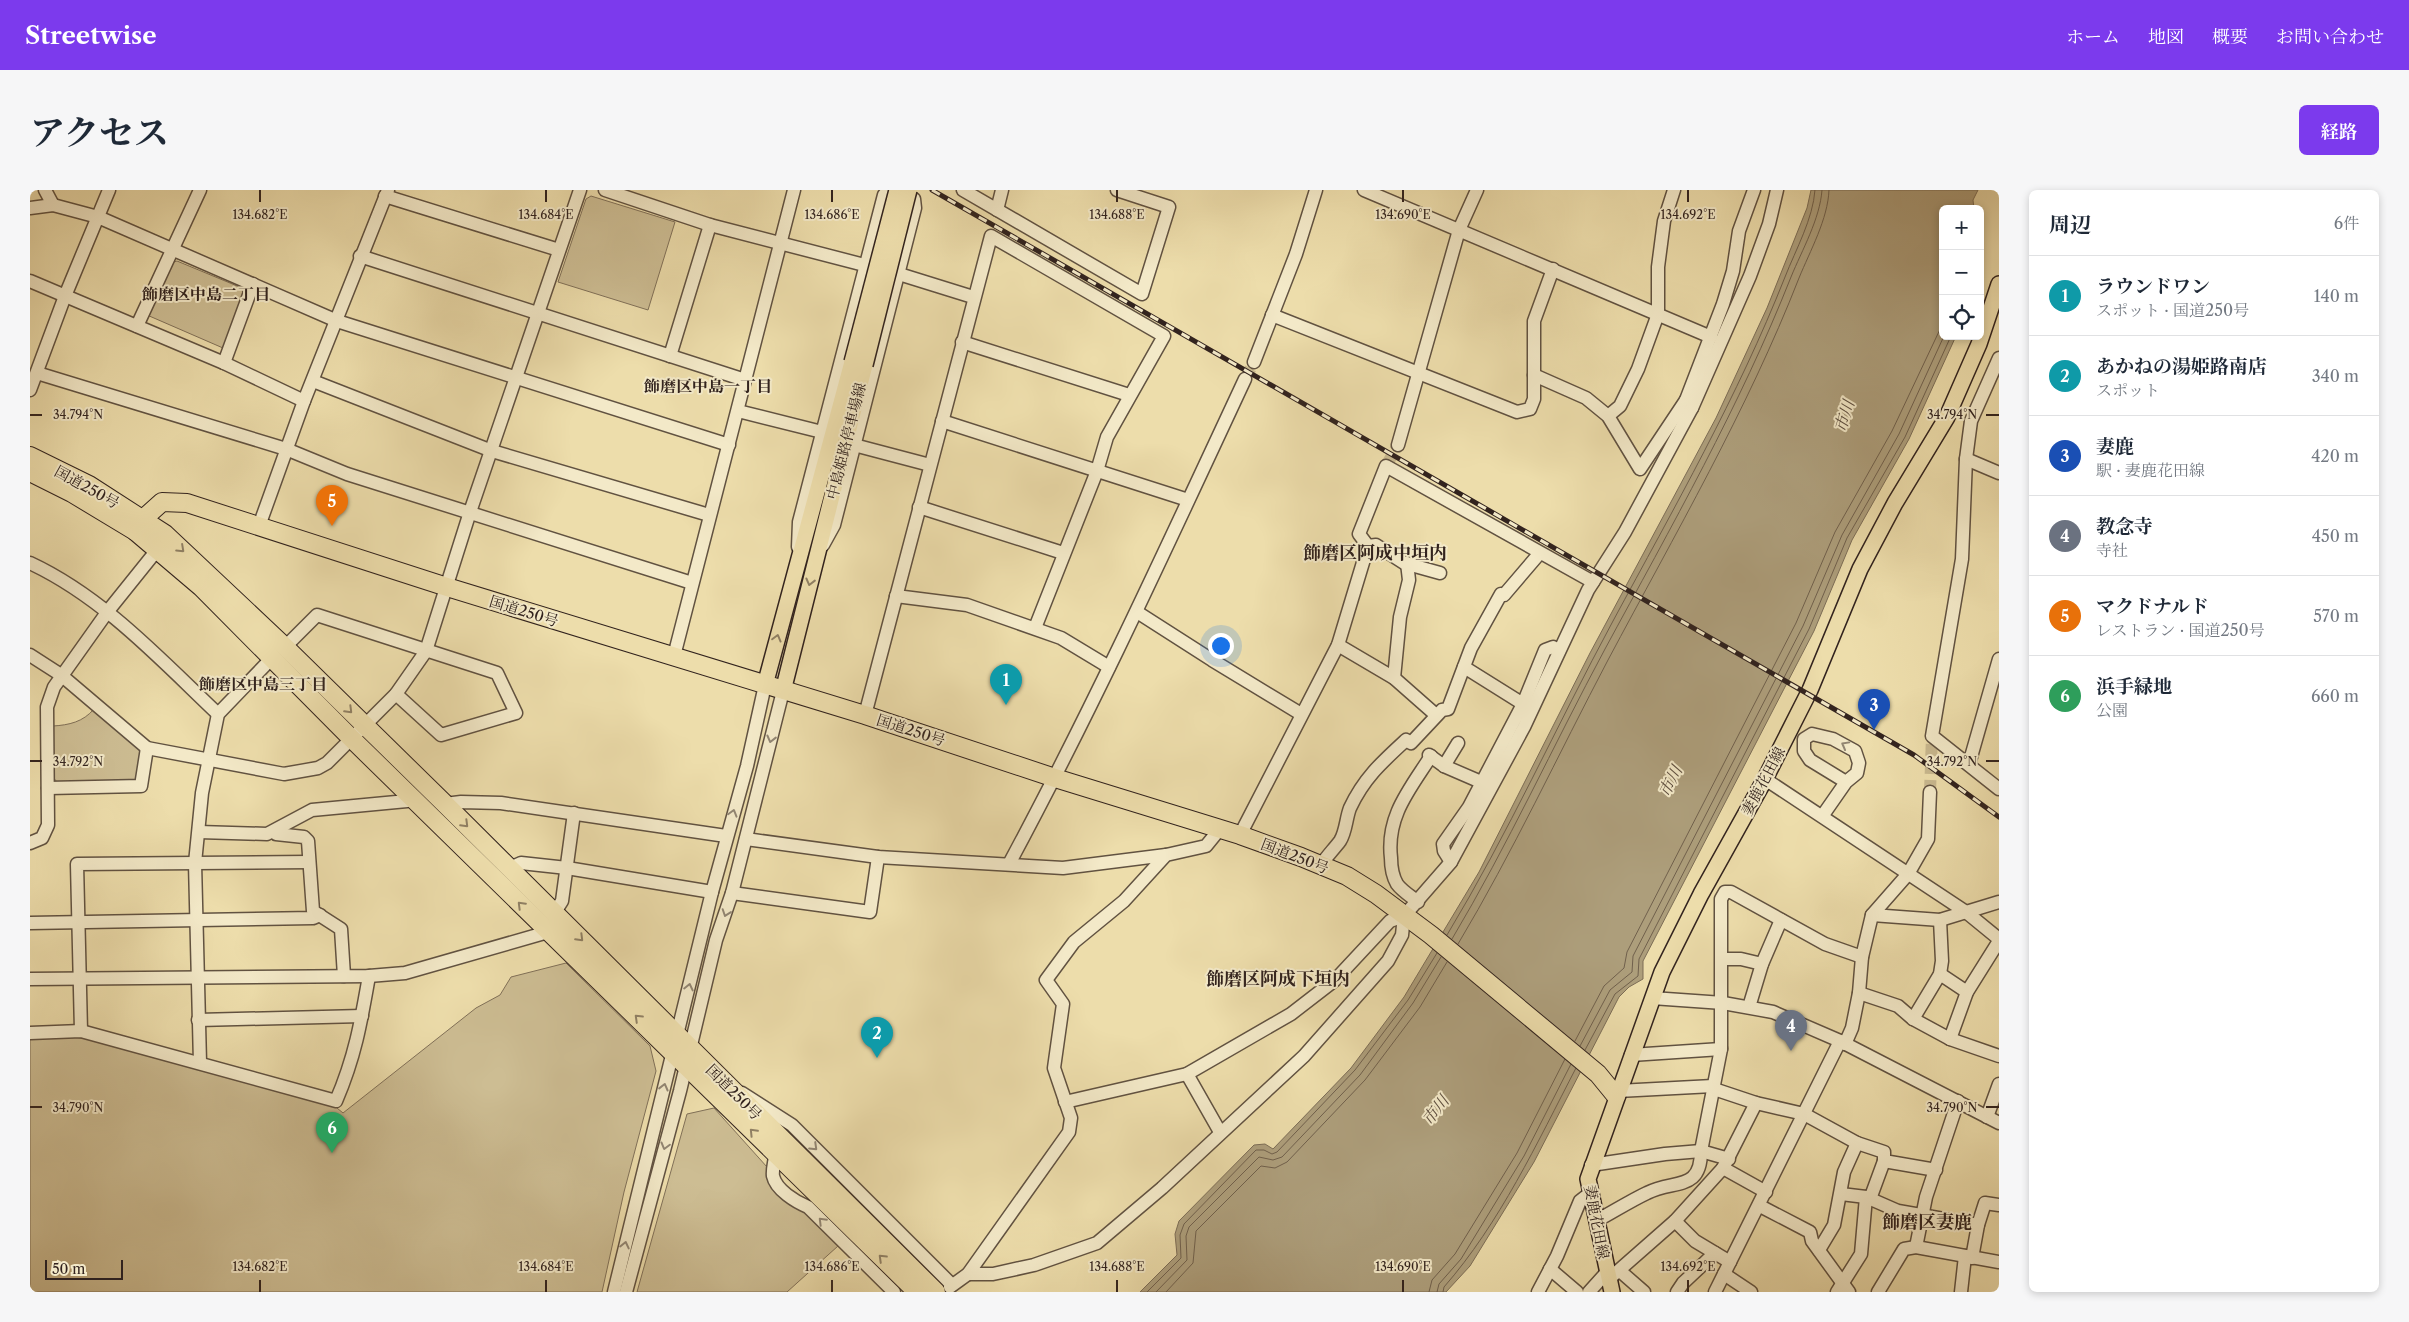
<!DOCTYPE html>
<html lang="ja">
<meta charset="utf-8">
<style>
body{margin:0;font-family:"Libre Caslon Text","Noto Serif JP",serif;background:#f6f6f7;color:#1f2937}
.controls{position:absolute;right:15px;top:15px;display:grid;overflow:hidden;border-radius:8px;box-shadow:0 2px 8px #0003}
.controls button{width:45px;height:45px;display:grid;place-items:center;padding:0;border:0;border-bottom:1px solid #e0e1e3;background:#fff;color:#1f2937;font:25px sans-serif}
.scale{position:absolute;left:15px;bottom:12px;width:78px;box-sizing:border-box;padding-left:5px;border:2px solid #32231e;border-top:0;font-size:14px;line-height:18px;white-space:nowrap;color:#32231e;-webkit-text-stroke:4px #f3e9c8;paint-order:stroke}
.you{position:absolute;left:1190px;top:455px;width:18px;height:18px;margin:-12px;border:4px solid #fff;border-radius:50%;background:#1a73e8;box-shadow:0 0 0 8px #1a73e833}
.badge{display:grid;place-items:center;width:32px;height:32px;border-radius:50%;background:#7c3aed;color:#fff;font-size:16px;font-weight:700}
.pin{position:absolute;translate:-50% -41px;filter:drop-shadow(0 1px 2px #0008)}
.pin::after{content:'';position:absolute;top:26px;width:18px;height:15px;background:inherit;clip-path:polygon(0 0,100% 0,50% 100%)}
.list{margin:0;padding:0;list-style:none}
h2{display:flex;justify-content:space-between;align-items:center;height:65px;margin:0;padding:0 20px;font-size:21px}
h2 small{font-size:16px;font-weight:400;color:#747a83}
.list li{display:grid;grid-template-columns:32px 1fr auto;gap:15px;align-items:center;box-sizing:border-box;height:80px;padding:0 20px;border-top:1px solid #e0e1e3}
.list b{display:block;font-size:19px;white-space:nowrap}
.list p{margin:0;font-size:16px;white-space:nowrap;color:#747a83}
.list em{font-size:16px;font-style:normal;color:#747a83}
.icon{flex:none;width:28px;height:28px;fill:none;stroke:currentColor;stroke-width:2;stroke-linecap:round;stroke-linejoin:round}
.map{position:relative;flex:none;width:1969px;height:1102px;overflow:hidden;border-radius:8px}
header{display:flex;align-items:center;gap:30px;box-sizing:border-box;height:70px;padding:0 25px;background:#7c3aed;color:#fff}
header strong{font-size:24px}
nav{display:flex;gap:28px;margin-inline-start:auto;font-size:18px}
.intro{display:flex;align-items:center;justify-content:space-between;box-sizing:border-box;height:120px;padding:0 30px}
h1{margin:0;font-size:35px}
.button{padding:12px 22px;border-radius:8px;background:#7c3aed;color:#fff;font-size:18px;font-weight:700}
main{display:flex;gap:30px;padding:0 30px}
aside{flex:1;background:#fff;border-radius:8px;box-shadow:0 2px 8px #0003}
.map>svg:first-child{display:block}
.green{fill:#cdbd93;stroke:#807058}
.water{fill:#ad9e7b;stroke:#7c6d56}
.lines{fill:none;stroke-linecap:round;stroke-linejoin:round}
.shore{stroke:#70604c;stroke-width:1}
.minor-tunnel{stroke:#c8b88f;stroke-width:12;stroke-dasharray:12 6;stroke-linecap:butt}
.minor-casing{stroke:#615241;stroke-width:15}
.major-casing{stroke:#32231e;stroke-width:18}
.highway-casing{stroke:#32231e;stroke-width:20}
.minor{stroke:#f3e9c8;stroke-width:12}
.major{stroke:#edddab;stroke-width:15}
.highway{stroke:#edddab;stroke-width:18}
.rail-casing{stroke:#32231e;stroke-width:5}
.rail{stroke:#f3e9c8;stroke-width:3;stroke-dasharray:9;stroke-linecap:butt}
.major-bridge-casing{stroke:#32231e;stroke-width:18;stroke-linecap:butt}
.major-bridge{stroke:#edddab;stroke-width:15}
.oneway{stroke:#908064}
.oneway2{stroke:#928673}
.ticks{fill:none;stroke:#32231e;stroke-width:2}
.labels{text-anchor:middle;dominant-baseline:central;stroke-width:4;stroke-linejoin:round;paint-order:stroke}
.street-label{font-size:15px;fill:#32231e;stroke:#f3e9c8}
.neighbourhood-label{font-size:16px;font-weight:bold;fill:#32231e;stroke:#f3e9c8}
.water-label{font-size:16px;font-style:italic;fill:#5d4e3f;stroke:#f3e9c8}
.quarter-label{font-size:18px;font-weight:bold;fill:#32231e;stroke:#f3e9c8}
.ticks-label{font-size:12px;text-anchor:middle;fill:#32231e;stroke:#f3e9c8;stroke-width:4;stroke-linejoin:round;paint-order:stroke}
</style>
<header>
<strong>Streetwise</strong>
<nav><a>ホーム</a><a>地図</a><a>概要</a><a>お問い合わせ</a></nav>
</header>
<div class="intro"><h1>アクセス</h1><a class="button">経路</a></div>
<main>
<div class="map">
<svg width="1969" height="1102" viewBox="0 0 1969 1102">
<rect width="100%" height="100%" fill="#edddab"/>
<filter id="stains"><feTurbulence type="fractalNoise" baseFrequency=".004" numOctaves="4"/><feColorMatrix values="0 0 0 0 .2 0 0 0 0 .09 0 0 0 0 .02 0 0 0 .5 -.17"/></filter>
<radialGradient id="worn" r=".72"><stop offset=".6" stop-color="#630" stop-opacity="0"/><stop offset="1" stop-color="#630" stop-opacity=".3"/></radialGradient>
<g class="green">
<polygon points="561,6 645,32 618,120 528,92 556,9"/>
<polygon points="147,71 212,98 213,106 193,158 117,125 140,73"/>
<path d="M 64,519 L 112,559 L 107,588 L 103,592 L 27,592 L 22,586 L 23,536 C 39,535 53,532 64,519 Z"/>
<polygon points="536,773 620,856 626,881 594,1002 572,1102 0,1102 0,848 55,847 301,913 313,923 446,818 470,805 481,787"/>
<polygon points="684,918 808,1056 757,1102 607,1102 657,924"/>
</g>
<polygon class="water" points="1781,0 1948,0 1943,10 1944,19 1913,19 1913,146 1926,146 1879,249 1822,350 1784,441 1613,771 1613,789 1599,797 1589,807 1504,972 1440,1076 1416,1102 1110,1102 1147,1065 1145,1044 1149,1031 1224,955 1235,954 1243,959 1321,878 1374,807 1449,682 1560,463 1686,228 1737,118 1777,18"/>
<g class="lines">
<g class="shore">
<path d="M 1417,745 C 1478,644 1527,535 1583,431 C 1644,318 1708,206 1755,87 C 1766,59 1783,29 1785,0"/>
<path d="M 1422,749 C 1478,655 1523,556 1575,459 C 1641,337 1710,216 1761,87 C 1772,60 1790,29 1792,0"/>
<path d="M 1428,754 C 1483,662 1528,565 1578,470 C 1645,344 1717,221 1769,88 C 1780,61 1798,29 1799,0"/>
<polyline points="1545,851 1574,796 1594,778 1597,762 1766,433 1805,342 1862,241 1913,133"/>
<polyline points="1550,856 1580,800 1602,782 1603,766 1773,436 1812,345 1869,244 1914,146"/>
<polyline points="1555,860 1585,804 1608,786 1609,769 1779,439 1817,348 1875,247 1921,146"/>
<polyline points="1117,1102 1151,1068 1150,1045 1154,1034 1226,960 1234,960 1242,964 1247,962 1325,880 1378,810 1407,763"/>
<polyline points="1126,1102 1157,1070 1156,1046 1159,1037 1229,967 1243,970 1252,967 1330,885 1383,813 1411,767"/>
<polyline points="1136,1102 1163,1073 1166,1041 1231,976 1245,978 1257,972 1335,890 1390,817 1417,772"/>
<polyline points="1399,1102 1402,1090 1425,1064 1487,963 1535,869"/>
<polyline points="1407,1102 1409,1094 1431,1069 1494,966 1541,874"/>
<path d="M 1413,1102 L 1414,1097 C 1470,1033 1507,953 1546,878"/>
</g>
<g class="minor-tunnel">
<polyline points="1215,189 1224,172"/>
<polyline points="1356,276 1368,255"/>
<polyline points="1900,602 1902,546"/>
</g>
<defs>
<g id="minor">
<polyline points="15,0 23,15"/>
<polyline points="575,0 680,35 869,84 943,107"/>
<polyline points="933,0 1112,104 1139,17 1087,0"/>
<polyline points="1334,0 1681,147"/>
<polyline points="355,6 529,60"/>
<polyline points="0,18 23,15 68,27 307,131 699,255"/>
<polyline points="967,20 972,0"/>
<polyline points="330,66 715,190"/>
<polyline points="0,91 194,173 274,211"/>
<polyline points="1242,125 1487,222 1500,219 1504,209 1504,131 1523,79"/>
<polyline points="107,136 170,0"/>
<polyline points="932,152 1099,205"/>
<polyline points="640,166 680,35"/>
<polyline points="1969,168 1941,231 1936,269 1932,369 1902,546 1969,599"/>
<polyline points="1224,172 1266,64 1286,0"/>
<polyline points="194,173 223,94"/>
<polyline points="7,183 256,259 317,284 662,393"/>
<polyline points="1504,185 1556,208 1578,226 1610,279 1656,210"/>
<polyline points="283,191 462,261 679,325"/>
<polyline points="0,200 35,106 79,0"/>
<polyline points="1662,218 1656,210 1693,114 1703,81 1709,41 1724,0"/>
<polyline points="708,221 792,242"/>
<polyline points="1578,226 1590,216 1608,179 1628,124 1628,77 1634,31 1644,0"/>
<polyline points="912,231 1158,310"/>
<polyline points="824,255 900,275"/>
<polyline points="1368,255 1429,40 1447,0"/>
<polyline points="1936,269 1969,283"/>
<polyline points="889,317 1033,363"/>
<polyline points="229,336 274,211 358,0"/>
<polyline points="793,355 804,335 885,18 884,9 871,3"/>
<polyline points="1338,356 1346,355 1374,373 1410,383"/>
<polyline points="768,357 769,332 854,5 858,0"/>
<path d="M 0,373 C 73,407 130,469 188,524"/>
<polyline points="866,406 937,415 1031,448 1079,477"/>
<polyline points="1107,422 1182,470 1271,524"/>
<polyline points="1308,455 1364,488 1406,525"/>
<polyline points="255,457 287,425 467,483 486,523 411,545 366,504"/>
<polyline points="0,465 31,485 117,558 254,584 288,578 297,573 366,504 396,461 440,322 550,0"/>
<polyline points="644,466 764,0"/>
<polyline points="1434,477 1493,514 1515,460 1523,457 1529,461"/>
<polyline points="1364,488 1370,427 1379,390 1377,373"/>
<polyline points="835,525 961,46 1134,146 1077,247 1067,281 1005,438"/>
<polyline points="1399,565 1414,576 1451,592"/>
<polyline points="1939,574 1969,469"/>
<polyline points="1414,576 1428,553"/>
<polyline points="1735,589 1936,722 1969,749"/>
<polyline points="18,598 111,596 117,558"/>
<polyline points="415,614 431,612 471,613 696,646"/>
<polyline points="1793,625 1816,592 1827,583 1829,573 1825,561 1803,549 1782,544 1774,549 1774,561 1780,570 1816,592"/>
<polyline points="244,641 246,644 274,647 278,651 283,721 311,739 314,786"/>
<polyline points="169,642 237,644 282,620 377,611 383,607"/>
<polyline points="1210,645 1308,455 1338,356 1329,344 1356,276 1563,392"/>
<polyline points="716,649 848,667 1033,678 1136,665"/>
<polyline points="0,653 12,648 18,635 17,517 24,497 78,421 127,360"/>
<polyline points="1421,672 1414,661 1413,654 1439,617 1493,514"/>
<path d="M 979,674 C 1064,516 1139,352 1215,189"/>
<path d="M 1291,675 C 1297,666 1304,659 1310,651 C 1316,642 1316,628 1320,618 C 1334,588 1352,572 1376,550 L 1381,553 L 1412,520 L 1418,519 L 1441,458 L 1471,404 L 1474,405 L 1509,364"/>
<polyline points="480,678 491,673 537,678 682,702"/>
<polyline points="702,703 840,722 848,667"/>
<path d="M 1388,712 C 1382,707 1372,701 1367,694 C 1363,687 1361,676 1361,668 C 1356,626 1380,599 1401,566"/>
<polyline points="525,722 532,711 544,623"/>
<polyline points="1842,725 1910,730 1969,712"/>
<polyline points="0,733 283,728 290,725"/>
<polyline points="1692,769 1711,769 1732,774"/>
<polyline points="1910,784 1937,802"/>
<polyline points="0,789 339,786 375,783 518,742"/>
<polyline points="1829,803 1868,816 1883,829 1920,849 1969,866"/>
<polyline points="1622,808 1693,813 1743,822 1810,851 1969,933"/>
<polyline points="1719,817 1732,774 1751,730"/>
<polyline points="1883,829 1910,784 1912,771 1910,730"/>
<polyline points="168,830 332,826"/>
<polyline points="51,841 47,674 279,672"/>
<path d="M 0,843 L 51,841 L 306,911 C 325,867 331,832 339,786"/>
<polyline points="1920,849 1937,802 1969,751"/>
<polyline points="1815,854 1822,838 1829,803 1832,767 1842,725 1878,684 1898,649 1900,602"/>
<polyline points="1601,865 1691,859"/>
<polyline points="170,873 165,673 172,603 188,524 241,469"/>
<polyline points="1157,884 1190,942"/>
<polyline points="1684,899 1726,913 1774,924 1827,953 1854,962 1854,971 1906,980"/>
<polyline points="1588,901 1683,896"/>
<polyline points="712,903 762,935 922,1095"/>
<polyline points="1035,912 1157,884 1261,824 1305,790 1360,731 1374,726 1421,672 1494,537 1558,400 1595,342 1662,218 1720,86 1739,34 1747,0"/>
<polyline points="1957,927 1969,894"/>
<path d="M 745,965 C 745,971 742,979 743,986 C 746,1000 766,1012 778,1017 L 864,1102"/>
<polyline points="1561,975 1635,964 1671,961 1699,969"/>
<polyline points="1693,978 1736,1002"/>
<polyline points="1811,1004 1836,1007 1868,1021 1948,1035"/>
<polyline points="1840,1009 1854,971"/>
<polyline points="1730,1016 1780,1042 1782,1051 1819,1102"/>
<path d="M 1566,1031 C 1583,1022 1600,1011 1617,1003 C 1644,989 1671,1002 1671,961 L 1691,859 L 1691,709 L 1695,702 L 1701,702 L 1795,754 L 1832,767"/>
<polyline points="1645,1031 1665,1051 1700,1072"/>
<polyline points="1886,1057 1896,1007 1928,911"/>
<polyline points="1789,1060 1804,1035 1814,982 1827,953"/>
<polyline points="1942,1068 1948,1035 1955,1013 1969,1015"/>
<polyline points="1520,1079 1547,1102"/>
<polyline points="1590,1081 1614,1102"/>
<polyline points="938,1084 963,1084 1004,1075 1067,1053 1132,998 1274,866 1358,771 1372,745 1374,726"/>
<polyline points="1694,1084 1721,1102"/>
<polyline points="1579,1089 1645,1031 1693,978 1726,913"/>
<polyline points="920,1097 938,1084 1039,942 1041,928 1024,878 1033,814 1016,790 1044,752 1094,711 1136,665 1176,656 1189,640"/>
<polyline points="584,1102 682,702 717,576 735,495"/>
<polyline points="596,1102 650,901 686,750 702,703 753,501"/>
<polyline points="1508,1102 1527,1066 1550,1011 1559,1004"/>
<polyline points="1559,1102 1577,1082"/>
<polyline points="1647,1102 1653,1093 1685,1063"/>
<polyline points="1685,1102 1810,851"/>
<polyline points="1807,1102 1831,1064 1836,1007"/>
<polyline points="1848,1102 1874,1059 1886,1057 1969,1072"/>
<polyline points="1931,1102 1935,1066"/>
</g>
<g id="major">
<polyline points="735,495 822,172"/>
<polyline points="753,501 835,175"/>
<polyline points="1582,1102 1558,989 1632,782 1671,704 1735,589 1780,500 1830,379 1865,313 1917,227 1949,154 1969,94"/>
</g>
<g id="highway">
<polyline points="0,266 59,295 135,344 255,457 415,614 906,1102"/>
<polyline points="0,282 42,303 105,341 171,397 321,548 887,1102"/>
<polyline points="105,341 113,329 132,312 157,313 417,397 835,525 1025,588 1210,645 1271,667 1317,686 1346,704 1401,745 1568,884 1586,906"/>
</g>
</defs>
<use href="#minor" class="minor-casing"/>
<use href="#major" class="major-casing"/>
<use href="#highway" class="highway-casing"/>
<use href="#minor" class="minor"/>
<use href="#major" class="major"/>
<use href="#highway" class="highway"/>
<defs>
<polyline id="rail" points="902,0 1884,565 1969,627"/>
</defs>
<use href="#rail" class="rail-casing"/>
<use href="#rail" class="rail"/>
<defs>
<g id="major-bridge">
<polyline points="822,172 867,0"/>
<polyline points="835,175 879,0"/>
</g>
</defs>
<use href="#major-bridge" class="major-bridge-casing"/>
<use href="#major-bridge" class="major-bridge"/>
</g>
<defs><path id="oneway-chevron" d="M-2-3.5L2.5 0L-2 3.5" fill="none" stroke-width="1.6" stroke-linecap="round" stroke-linejoin="round" transform="scale(1.25)"/></defs>
<g class="oneway">
<use href="#oneway-chevron" transform="translate(151 359) rotate(43)"/>
<use href="#oneway-chevron" transform="translate(780 392) rotate(104)"/>
<use href="#oneway-chevron" transform="translate(747 448) rotate(-75)"/>
<use href="#oneway-chevron" transform="translate(319 520) rotate(45)"/>
<use href="#oneway-chevron" transform="translate(435 634) rotate(45)"/>
<use href="#oneway-chevron" transform="translate(491 715) rotate(-135)"/>
<use href="#oneway-chevron" transform="translate(550 748) rotate(45)"/>
<use href="#oneway-chevron" transform="translate(608 828) rotate(-136)"/>
<use href="#oneway-chevron" transform="translate(723 942) rotate(-134)"/>
<use href="#oneway-chevron" transform="translate(852 1068) rotate(-136)"/>
</g>
<g class="oneway2">
<use href="#oneway-chevron" transform="translate(741 549) rotate(104)"/>
<use href="#oneway-chevron" transform="translate(1815 555) rotate(-151)"/>
<use href="#oneway-chevron" transform="translate(703 623) rotate(-74)"/>
<use href="#oneway-chevron" transform="translate(696 723) rotate(109)"/>
<use href="#oneway-chevron" transform="translate(659 797) rotate(-77)"/>
<use href="#oneway-chevron" transform="translate(634 897) rotate(-76)"/>
<use href="#oneway-chevron" transform="translate(635 956) rotate(105)"/>
<use href="#oneway-chevron" transform="translate(784 957) rotate(44)"/>
<use href="#oneway-chevron" transform="translate(792 1031) rotate(-135)"/>
<use href="#oneway-chevron" transform="translate(595 1055) rotate(-77)"/>
</g>
<path class="ticks" d="M 230,0 L 230,12M 516,0 L 516,12M 802,0 L 802,12M 1087,0 L 1087,12M 1373,0 L 1373,12M 1658,0 L 1658,12M 0,225 L 12,225M 1956,225 L 1969,225M 0,571 L 12,571M 1956,571 L 1969,571M 0,917 L 12,917M 1956,917 L 1969,917M 230,1090 L 230,1102M 516,1090 L 516,1102M 802,1090 L 802,1102M 1087,1090 L 1087,1102M 1373,1090 L 1373,1102M 1658,1090 L 1658,1102"/>
<g class="labels">
<g class="street-label">
<text transform="translate(816 251) rotate(-76)">中島姫路停車場線</text>
<text transform="translate(57 297) rotate(29)">国道250号</text>
<text transform="translate(494 421) rotate(17)">国道250号</text>
<text transform="translate(881 540) rotate(18)">国道250号</text>
<text transform="translate(1733 591) rotate(-62)">妻鹿花田線</text>
<text transform="translate(1265 666) rotate(21)">国道250号</text>
<text transform="translate(704 902) rotate(45)">国道250号</text>
<text transform="translate(1567 1032) rotate(79)">妻鹿花田線</text>
</g>
<g class="neighbourhood-label">
<text x="176" y="104">飾磨区中島二丁目</text>
<text x="678" y="196">飾磨区中島一丁目</text>
<text x="233" y="494">飾磨区中島三丁目</text>
</g>
<g class="water-label">
<text transform="translate(1814 226) rotate(-73)">市川</text>
<text transform="translate(1640 591) rotate(-63)">市川</text>
<text transform="translate(1405 920) rotate(-52)">市川</text>
</g>
<g class="quarter-label">
<text x="1345" y="363">飾磨区阿成中垣内</text>
<text x="1248" y="789">飾磨区阿成下垣内</text>
<text x="1897" y="1032">飾磨区妻鹿</text>
</g>
</g>
<g class="ticks-label">
<text x="230" y="29">134.682°E</text>
<text x="516" y="29">134.684°E</text>
<text x="802" y="29">134.686°E</text>
<text x="1087" y="29">134.688°E</text>
<text x="1373" y="29">134.690°E</text>
<text x="1658" y="29">134.692°E</text>
<text x="48" y="229">34.794°N</text>
<text x="1922" y="229">34.794°N</text>
<text x="48" y="576">34.792°N</text>
<text x="1922" y="576">34.792°N</text>
<text x="48" y="922">34.790°N</text>
<text x="1922" y="922">34.790°N</text>
<text x="230" y="1081">134.682°E</text>
<text x="516" y="1081">134.684°E</text>
<text x="802" y="1081">134.686°E</text>
<text x="1087" y="1081">134.688°E</text>
<text x="1373" y="1081">134.690°E</text>
<text x="1658" y="1081">134.692°E</text>
</g>
<rect width="100%" height="100%" filter="url(#stains)"/>
<rect width="100%" height="100%" fill="url(#worn)"/>
</svg>
<div class="controls">
<button>+</button>
<button>−</button>
<button><svg class="icon" aria-label="locate" viewBox="0 0 24 24"><circle cx="12" cy="12" r="6"/><path d="M12 2v4M12 18v4M2 12h4M18 12h4"/></svg></button>
</div>
<div class="scale">50 m</div>
<div class="you"></div>
<div class="pin badge" style="left:976px;top:515px;background:#0f9aa8">1</div>
<div class="pin badge" style="left:847px;top:868px;background:#0f9aa8">2</div>
<div class="pin badge" style="left:1844px;top:540px;background:#1a4fb4">3</div>
<div class="pin badge" style="left:1761px;top:861px;background:#6b7280">4</div>
<div class="pin badge" style="left:302px;top:336px;background:#e8710a">5</div>
<div class="pin badge" style="left:302px;top:963px;background:#2e9e5b">6</div>
</div>
<aside>
<h2>周辺<small>6件</small></h2>
<ul class="list">
<li><span class="badge" style="background:#0f9aa8">1</span><div><b>ラウンドワン</b><p>スポット · 国道250号</p></div><em>140 m</em></li>
<li><span class="badge" style="background:#0f9aa8">2</span><div><b>あかねの湯姫路南店</b><p>スポット</p></div><em>340 m</em></li>
<li><span class="badge" style="background:#1a4fb4">3</span><div><b>妻鹿</b><p>駅 · 妻鹿花田線</p></div><em>420 m</em></li>
<li><span class="badge" style="background:#6b7280">4</span><div><b>教念寺</b><p>寺社</p></div><em>450 m</em></li>
<li><span class="badge" style="background:#e8710a">5</span><div><b>マクドナルド</b><p>レストラン · 国道250号</p></div><em>570 m</em></li>
<li><span class="badge" style="background:#2e9e5b">6</span><div><b>浜手緑地</b><p>公園</p></div><em>660 m</em></li>
</ul>
</aside>
</main>
